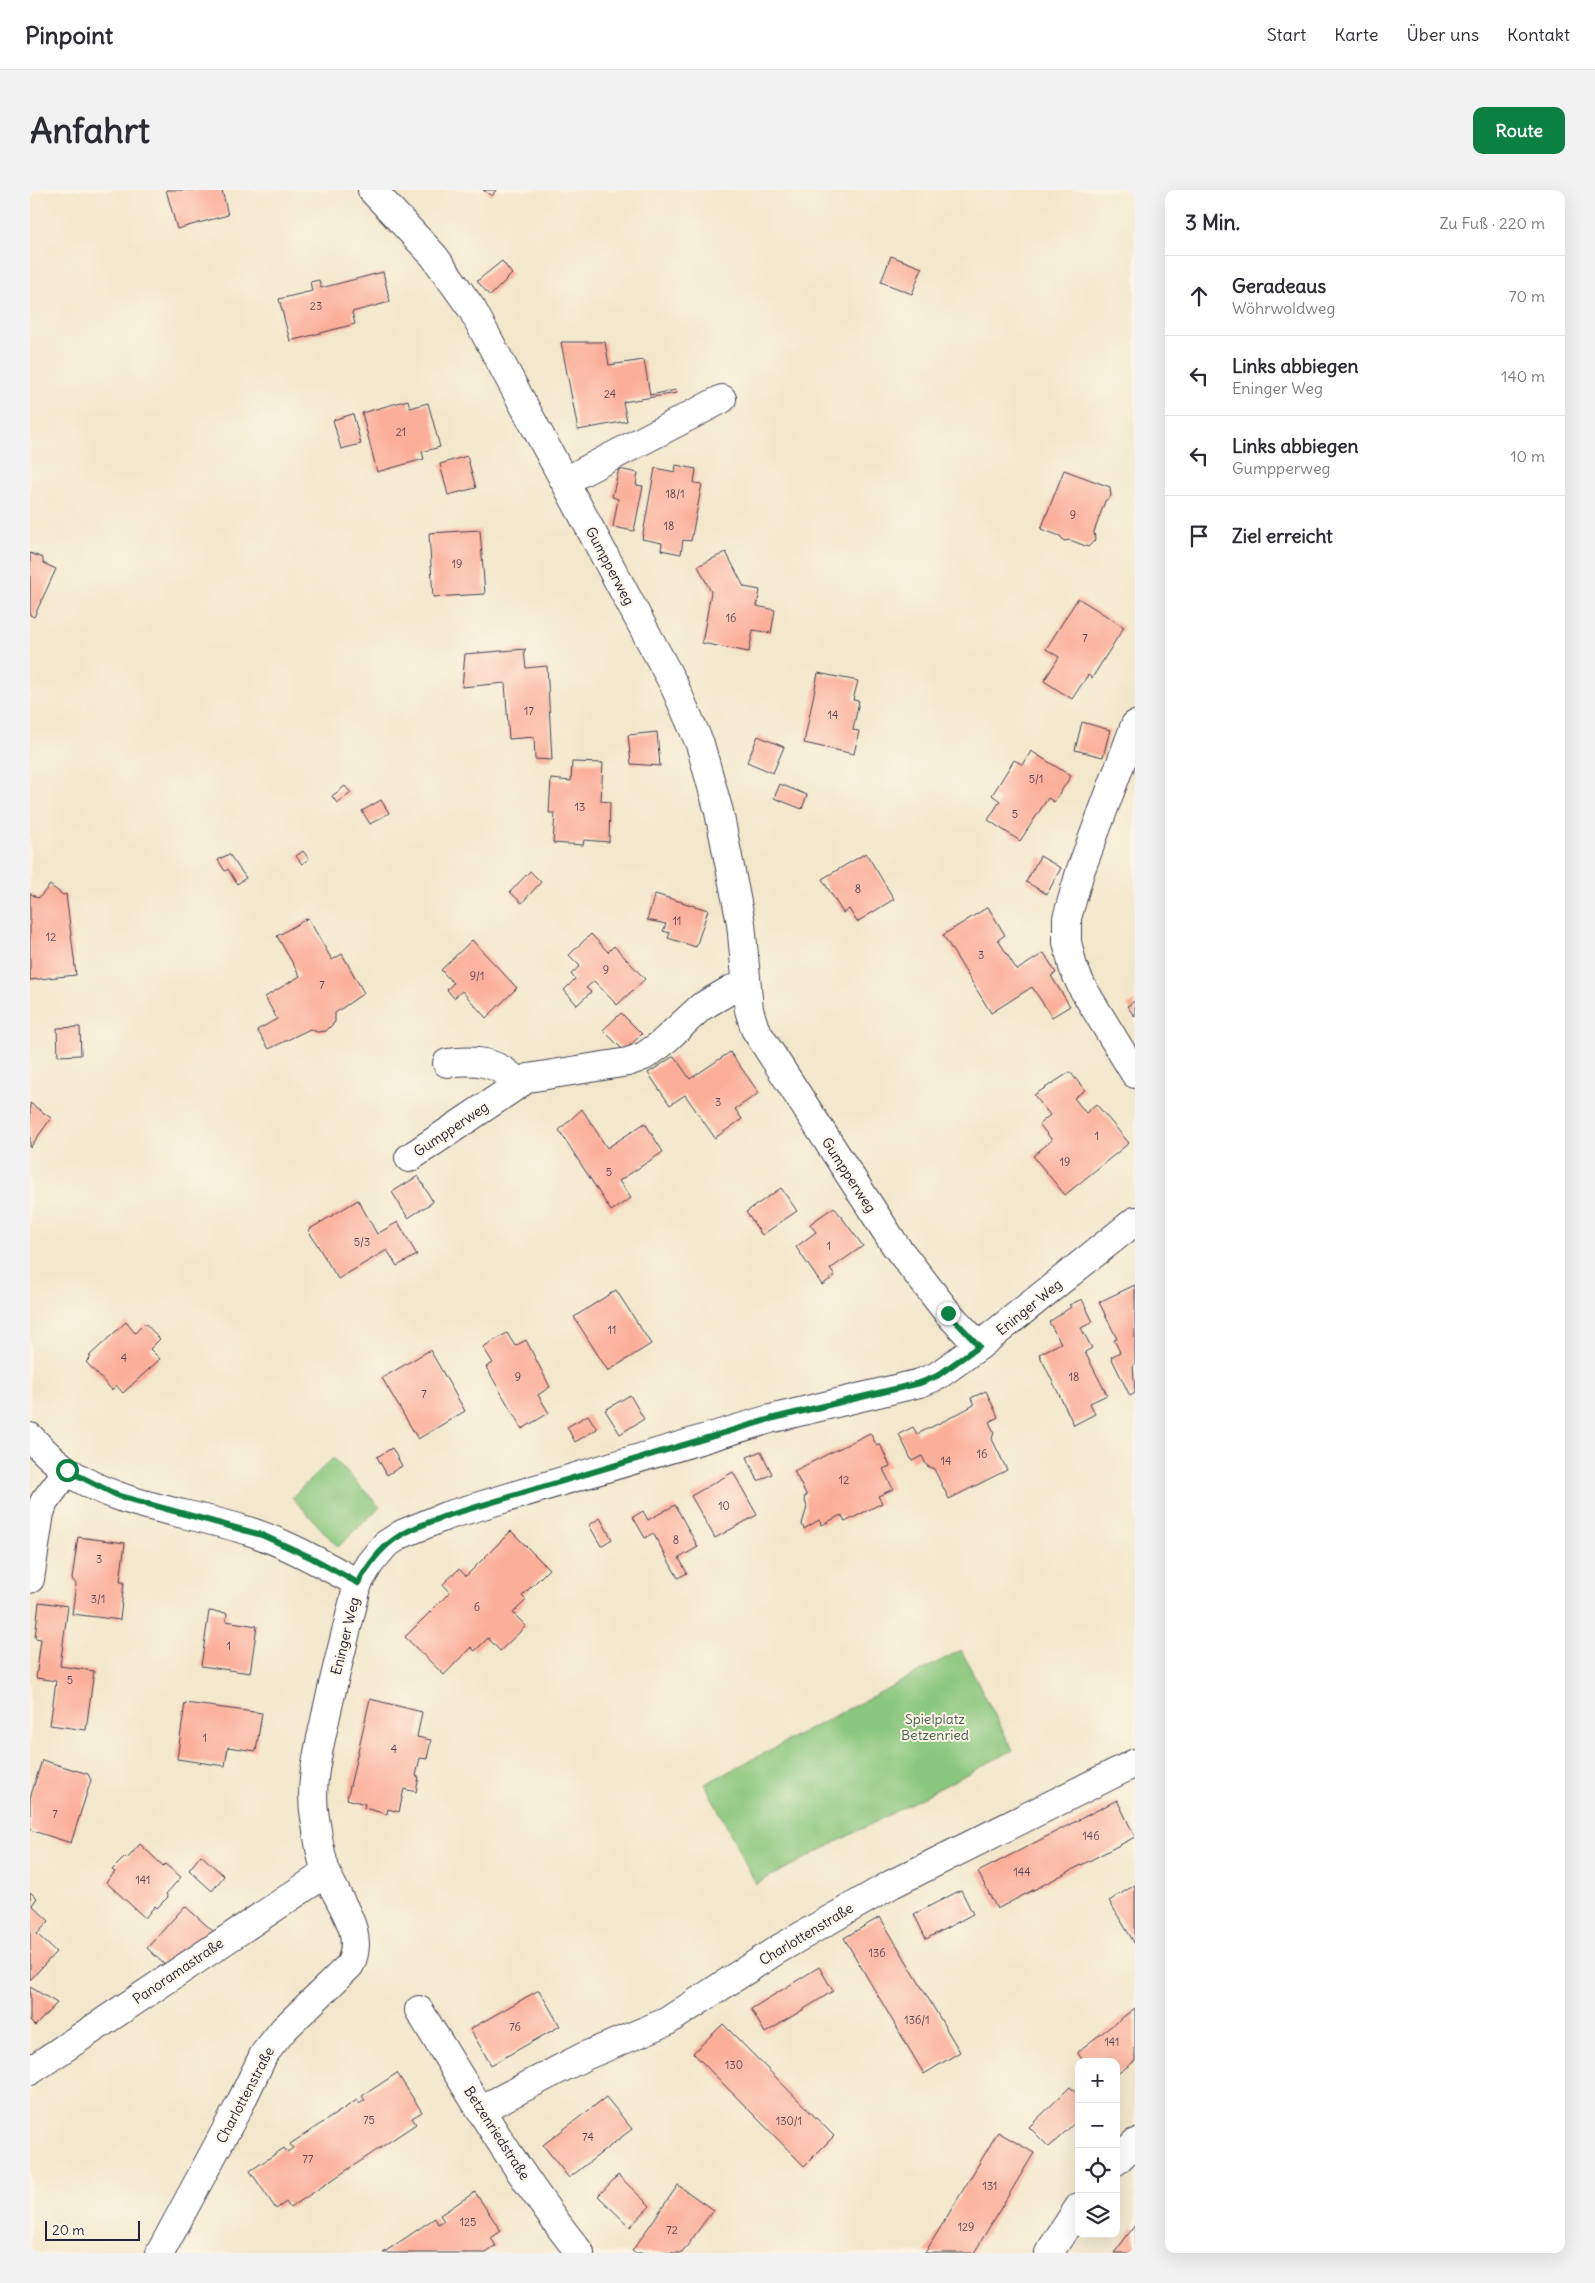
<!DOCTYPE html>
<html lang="de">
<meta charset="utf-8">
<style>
body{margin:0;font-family:Delius,sans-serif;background:#f2f2f3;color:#2b2b33}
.controls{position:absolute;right:15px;bottom:15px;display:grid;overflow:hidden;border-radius:10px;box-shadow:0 5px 20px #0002}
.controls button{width:45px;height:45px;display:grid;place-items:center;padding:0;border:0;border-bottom:1px solid #e1e1e2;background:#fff;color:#2b2b33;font:25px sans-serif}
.scale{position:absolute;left:15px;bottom:12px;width:95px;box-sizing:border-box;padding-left:5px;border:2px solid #22223b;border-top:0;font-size:14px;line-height:18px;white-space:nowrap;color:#22223b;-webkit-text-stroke:4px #fcf5e5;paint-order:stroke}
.stop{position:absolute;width:15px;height:15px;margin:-11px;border:4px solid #0b8043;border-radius:50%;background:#fff}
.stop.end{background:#0b8043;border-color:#fff;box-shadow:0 1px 5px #0008}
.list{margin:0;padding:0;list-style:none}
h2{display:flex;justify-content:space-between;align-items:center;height:65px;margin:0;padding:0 20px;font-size:21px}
h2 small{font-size:16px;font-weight:400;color:#7c7c81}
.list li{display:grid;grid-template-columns:32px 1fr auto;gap:15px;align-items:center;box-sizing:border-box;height:80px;padding:0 20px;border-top:1px solid #e1e1e2}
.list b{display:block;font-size:19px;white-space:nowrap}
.list p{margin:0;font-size:16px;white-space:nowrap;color:#7c7c81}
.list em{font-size:16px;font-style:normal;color:#7c7c81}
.icon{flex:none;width:28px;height:28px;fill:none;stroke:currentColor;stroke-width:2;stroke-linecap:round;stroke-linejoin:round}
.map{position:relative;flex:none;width:1105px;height:2063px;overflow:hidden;border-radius:10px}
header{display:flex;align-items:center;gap:30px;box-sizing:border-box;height:70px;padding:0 25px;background:#fff;border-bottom:1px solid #e1e1e2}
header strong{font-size:24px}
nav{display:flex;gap:28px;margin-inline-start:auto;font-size:18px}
.intro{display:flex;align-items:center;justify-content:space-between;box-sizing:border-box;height:120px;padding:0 30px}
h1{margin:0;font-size:35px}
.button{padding:12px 22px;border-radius:10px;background:#0b8043;color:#fff;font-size:18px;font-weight:700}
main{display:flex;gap:30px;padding:0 30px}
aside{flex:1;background:#fff;border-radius:10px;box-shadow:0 5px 20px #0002}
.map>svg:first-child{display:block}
.green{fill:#8ac77e;stroke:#56745c}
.building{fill:#fbae9a}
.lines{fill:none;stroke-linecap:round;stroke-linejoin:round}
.minor-casing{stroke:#414051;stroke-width:30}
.minor{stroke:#fff;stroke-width:28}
.route{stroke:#0b8043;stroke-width:6}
.labels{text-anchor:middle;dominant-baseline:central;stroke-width:4;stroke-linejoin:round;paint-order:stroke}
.number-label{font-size:11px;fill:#584553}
.street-label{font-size:14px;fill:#22223b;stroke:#fcf5e5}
.park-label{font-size:14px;fill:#465c52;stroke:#fcf5e5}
</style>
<header>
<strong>Pinpoint</strong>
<nav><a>Start</a><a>Karte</a><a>Über uns</a><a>Kontakt</a></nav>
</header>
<div class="intro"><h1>Anfahrt</h1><a class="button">Route</a></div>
<main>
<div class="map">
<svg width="1105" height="2063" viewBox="0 0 1105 2063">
<rect width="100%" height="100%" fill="#fcf5e5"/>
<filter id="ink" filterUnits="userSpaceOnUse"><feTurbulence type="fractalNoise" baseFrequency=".02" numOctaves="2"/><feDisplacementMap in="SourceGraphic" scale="10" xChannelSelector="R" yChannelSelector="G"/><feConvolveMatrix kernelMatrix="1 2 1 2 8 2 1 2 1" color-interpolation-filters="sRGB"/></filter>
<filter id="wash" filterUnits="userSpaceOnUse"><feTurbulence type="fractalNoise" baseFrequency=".0096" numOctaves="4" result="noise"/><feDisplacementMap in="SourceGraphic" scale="20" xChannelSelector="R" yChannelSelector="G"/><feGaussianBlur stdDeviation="1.12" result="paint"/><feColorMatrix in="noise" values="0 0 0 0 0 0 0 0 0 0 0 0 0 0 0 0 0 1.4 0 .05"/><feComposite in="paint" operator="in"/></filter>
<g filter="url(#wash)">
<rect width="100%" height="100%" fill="#f3e7cb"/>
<g class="green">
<polygon points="303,1268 350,1317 308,1357 262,1307"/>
<polygon points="931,1460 983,1560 726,1694 675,1594"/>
</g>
<g id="blocks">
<g class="building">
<polygon points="136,0 192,0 198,25 147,39"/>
<polygon points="453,0 466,0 462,6"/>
<polygon points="861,66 892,78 882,104 851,92"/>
<polygon points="472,71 482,84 460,106 447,91"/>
<polygon points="353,82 360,112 322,122 325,134 260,151 249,109 282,101 280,92 289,90 291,98"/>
<polygon points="531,152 575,152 579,175 614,170 620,205 646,200 647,203 593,212 597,231 548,240"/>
<polygon points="378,210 380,218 398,213 410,257 392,262 394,269 347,282 332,223"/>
<polygon points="323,224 331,254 311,259 303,230"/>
<polygon points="437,266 446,298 418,305 410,274"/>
<polygon points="646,275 666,279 664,293 672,294 661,351 653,350 651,364 631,360 632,353 612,349 625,278 645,282"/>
<polygon points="589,279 608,283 606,295 613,296 604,341 583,337 588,309 582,307"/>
<polygon points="1034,280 1080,297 1081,306 1075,311 1064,342 1065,350 1058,357 1040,350 1034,351 1030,346 1011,339"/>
<polygon points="450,340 455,404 403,407 399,343"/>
<polygon points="696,362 714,397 730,400 727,416 745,420 741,443 723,440 719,462 672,453 681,402 668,376"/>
<polygon points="0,363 13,368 13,373 26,379 4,427 0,425"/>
<polygon points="1048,408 1094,437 1062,488 1058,485 1042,509 1014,491 1029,467 1016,459"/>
<polygon points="496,459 494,461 496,478 517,476 522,570 505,569 504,547 479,549 475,493 432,497 435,464"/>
<polygon points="788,483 828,491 823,510 829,511 823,540 829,541 824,564 774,553"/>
<polygon points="1052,532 1080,540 1073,567 1045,560"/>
<polygon points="627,542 630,576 601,574 598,545"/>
<polygon points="728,546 754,557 743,583 717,572"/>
<polygon points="1001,561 1041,586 1024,612 1018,608 990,651 958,630 970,611 962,605 984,570 993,575"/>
<polygon points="542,572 573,573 571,611 580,612 579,652 554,650 553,655 523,653 525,623 519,623 521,589 541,591"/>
<polygon points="750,594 777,605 772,619 744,608"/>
<polygon points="315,596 321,603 307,613 302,606"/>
<polygon points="351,610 359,623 340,634 332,621"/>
<polygon points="273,661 279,669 272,674 266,666"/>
<polygon points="836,663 864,709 827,732 819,719 813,723 792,689"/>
<polygon points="199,664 216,688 207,694 198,679 195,681 188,670"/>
<polygon points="1010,666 1031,678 1017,704 996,692"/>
<polygon points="500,681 511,692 492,713 480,702"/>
<polygon points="20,695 33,705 36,704 46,785 0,790 0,703 7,708 10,707"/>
<polygon points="625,704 678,720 666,757 638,748 640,743 633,741 636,734 617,730"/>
<polygon points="958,717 975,745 968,750 987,780 1014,763 1026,783 1021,786 1040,816 1022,827 1002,797 961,823 913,745"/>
<polygon points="278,728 302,770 312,764 334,803 305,823 305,832 296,841 287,842 280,839 239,859 227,840 247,829 235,807 270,786 247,746"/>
<polygon points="561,744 578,762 584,756 615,789 587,815 564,791 556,798 561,802 547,815 534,800 545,789 541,784 550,776 539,765"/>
<polygon points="442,750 487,798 456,828 432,801 424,808 417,800 423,793 411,780"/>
<polygon points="1105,811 1105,827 1097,816"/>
<polygon points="591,823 612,844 594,861 573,840"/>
<polygon points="50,837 51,865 28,866 27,838"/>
<polygon points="700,862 729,903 705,919 712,929 685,948 655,905 640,915 618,883 644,866 660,889"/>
<polygon points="1040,882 1055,900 1044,908 1056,923 1066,914 1099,953 1035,1005 1003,966 1022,950 1009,934 1020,925 1004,905"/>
<polygon points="0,913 21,928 0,958"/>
<polygon points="552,919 577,958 615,933 633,962 589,991 601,1008 581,1021 529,940"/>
<polygon points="388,986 403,1012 378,1028 362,1002"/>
<polygon points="751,998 767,1021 732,1045 716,1022"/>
<polygon points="328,1010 347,1044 368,1032 387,1065 367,1076 357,1060 308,1089 278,1040"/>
<polygon points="804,1017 833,1056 800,1079 805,1086 792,1095 766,1057 786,1042 780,1034"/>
<polygon points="1105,1095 1105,1174 1103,1175 1105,1203 1100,1206 1081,1167 1090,1162 1084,1150 1087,1149 1069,1112"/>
<polygon points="586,1100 621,1154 578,1181 544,1127"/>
<polygon points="1052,1109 1063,1132 1051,1138 1062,1158 1055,1162 1077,1205 1060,1213 1065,1224 1044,1235 1009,1164 1031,1153 1019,1132 1041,1117 1039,1115"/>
<polygon points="96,1132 105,1143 115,1133 130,1149 120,1159 130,1169 93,1203 86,1195 82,1200 56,1172 61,1167 59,1166"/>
<polygon points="477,1143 485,1156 496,1150 520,1197 508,1205 519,1223 492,1239 456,1177 463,1173 453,1157"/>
<polygon points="400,1160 435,1221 388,1249 352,1188"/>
<polygon points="956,1201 968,1227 959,1232 964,1242 962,1249 977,1280 919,1309 904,1279 897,1276 892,1266 882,1271 869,1244 883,1237 887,1244 916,1230 944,1215 941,1208"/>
<polygon points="600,1205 614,1229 590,1244 575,1220"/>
<polygon points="558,1225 567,1239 545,1252 537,1237"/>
<polygon points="840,1243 847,1256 850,1254 860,1276 853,1279 863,1299 848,1306 852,1313 815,1332 811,1325 792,1335 789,1330 774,1339 772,1334 777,1317 774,1307 777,1306 764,1281"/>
<polygon points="362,1258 372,1276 357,1285 347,1267"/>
<polygon points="731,1261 742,1284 728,1291 717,1267"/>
<polygon points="703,1282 727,1325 685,1348 661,1306"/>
<polygon points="645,1315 668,1357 649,1368 657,1383 648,1388 623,1343 615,1348 603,1327 613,1321 618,1330"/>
<polygon points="570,1328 582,1349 571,1356 559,1335"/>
<polygon points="481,1341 519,1379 492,1406 496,1410 483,1423 496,1436 470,1461 458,1448 445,1461 441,1457 414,1485 375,1447 420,1402 413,1394 429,1379 436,1386"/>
<polygon points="48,1347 95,1353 90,1392 94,1392 90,1430 42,1424 46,1394 42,1389"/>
<polygon points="9,1412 38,1416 30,1476 64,1481 56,1540 20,1535 26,1491 6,1488 11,1449 5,1448"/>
<polygon points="179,1421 197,1423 196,1431 227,1436 220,1483 171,1476"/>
<polygon points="340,1509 392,1522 387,1547 401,1550 397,1569 390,1568 386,1586 389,1587 386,1602 374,1599 369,1622 358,1619 357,1624 334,1618 335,1614 317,1609"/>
<polygon points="155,1513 232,1523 226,1561 198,1557 195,1576 147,1569"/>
<polygon points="12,1570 58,1584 61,1590 41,1653 0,1640 0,1608"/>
<polygon points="1087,1610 1105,1647 967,1719 948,1682"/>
<polygon points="110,1654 133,1676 135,1674 151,1687 136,1704 138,1707 127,1718 125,1716 115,1728 76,1692 85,1682 82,1680 95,1667 97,1669"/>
<polygon points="171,1665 194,1686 182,1701 159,1680"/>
<polygon points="1105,1695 1105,1754 1079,1711"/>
<polygon points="931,1700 943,1724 896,1749 884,1724"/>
<polygon points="0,1702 7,1708 2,1715 19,1731 7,1744 26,1762 0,1790"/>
<polygon points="155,1716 184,1742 136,1776 117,1758"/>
<polygon points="850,1727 930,1862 894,1884 814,1748"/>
<polygon points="789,1777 803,1801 735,1843 721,1819"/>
<polygon points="0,1797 27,1813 5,1836 0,1831"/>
<polygon points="509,1800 530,1836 461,1875 440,1839"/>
<polygon points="1105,1818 1105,1871 1086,1885 1086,1872 1054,1872 1047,1862"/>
<polygon points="693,1834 804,1946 774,1976 663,1863"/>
<polygon points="367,1883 392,1922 382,1928 386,1934 260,2018 256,2012 246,2019 220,1981 254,1958 257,1962 263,1958 260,1954 327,1910 329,1914 335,1910 332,1906"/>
<polygon points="1040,1897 1049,1905 1049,1929 1019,1957 999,1937"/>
<polygon points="576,1907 602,1939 539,1988 513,1955"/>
<polygon points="968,1942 1004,1963 963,2031 944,2063 895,2063"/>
<polygon points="588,1985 620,2016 600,2037 568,2006"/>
<polygon points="648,1995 683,2020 652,2063 605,2063 602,2061"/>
<polygon points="445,2002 471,2041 461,2048 466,2056 456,2063 353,2063 405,2028 408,2034 414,2031 410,2025"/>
<polygon points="1105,2035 1105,2063 1084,2063 1100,2042"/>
</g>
</g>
</g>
<g filter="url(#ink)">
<use href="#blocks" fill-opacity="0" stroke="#414051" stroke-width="1"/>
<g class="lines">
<defs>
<g id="minor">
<polyline points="342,0 404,66 442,119 643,493 670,554 689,622 711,733 719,820 725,839 865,1055 918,1123 949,1156"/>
<polyline points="535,291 692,209"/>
<polyline points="1105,535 1050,682 1037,728 1037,752 1043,777 1052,797 1105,884"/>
<path d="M 417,873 C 445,869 468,871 488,893"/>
<polyline points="379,968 498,888 598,872 614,866 630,855 671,817 702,799 717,797"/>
<path d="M 0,1247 C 11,1259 23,1270 36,1280 C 87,1316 154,1321 212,1339 C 253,1351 290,1373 328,1393"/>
<polyline points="0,1389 10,1323 14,1312 37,1281"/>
<path d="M 389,1820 C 440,1903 489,1987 550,2063"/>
<polyline points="0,1881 296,1683"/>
<polyline points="450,1920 555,1866 636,1832 747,1760 862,1694 1105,1573"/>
<polyline points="1086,1971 1105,1953"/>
<path d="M 130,2063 L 209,1916 L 234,1864 L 254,1839 L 320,1775 C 336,1742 309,1714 297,1684 C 290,1667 288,1646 285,1628 C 279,1595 288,1563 295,1530 C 305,1484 317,1439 328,1393 L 340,1373 L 355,1355 L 372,1344 L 416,1326 L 740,1229 L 890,1193 L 907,1186 L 949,1156 L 1105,1031"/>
<polyline points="1019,2063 1049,2017"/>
</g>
</defs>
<use href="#minor" class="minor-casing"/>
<use href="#minor" class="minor"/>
</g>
</g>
<g class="lines" filter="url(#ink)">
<path class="route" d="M 37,1280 L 89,1306 L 232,1345 L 282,1368 L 328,1393 C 353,1349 370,1343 416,1326 L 740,1229 L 890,1193 L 907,1186 L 949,1156 L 918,1123"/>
</g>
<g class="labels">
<g class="number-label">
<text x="286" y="116">23</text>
<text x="580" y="204">24</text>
<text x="371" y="242">21</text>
<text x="645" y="304">18/1</text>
<text x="1043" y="325">9</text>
<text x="639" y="336">18</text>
<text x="427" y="374">19</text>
<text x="701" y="428">16</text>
<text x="1055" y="448">7</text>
<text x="499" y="521">17</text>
<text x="803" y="525">14</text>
<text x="1006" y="589">5/1</text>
<text x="550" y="617">13</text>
<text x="985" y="624">5</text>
<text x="828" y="699">8</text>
<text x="647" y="731">11</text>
<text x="21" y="747">12</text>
<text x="951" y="765">3</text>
<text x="576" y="780">9</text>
<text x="447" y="786">9/1</text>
<text x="292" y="795">7</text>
<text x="688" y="912">3</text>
<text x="1067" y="946">1</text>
<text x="1035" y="972">19</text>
<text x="579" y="982">5</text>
<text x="332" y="1052">5/3</text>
<text x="799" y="1056">1</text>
<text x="582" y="1140">11</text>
<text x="94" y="1168">4</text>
<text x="488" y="1187">9</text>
<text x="1044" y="1187">18</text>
<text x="394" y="1204">7</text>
<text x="952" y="1264">16</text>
<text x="916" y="1271">14</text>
<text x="814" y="1290">12</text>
<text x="694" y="1316">10</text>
<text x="646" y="1350">8</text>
<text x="69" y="1369">3</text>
<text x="68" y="1409">3/1</text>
<text x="447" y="1417">6</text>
<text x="199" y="1456">1</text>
<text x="40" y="1490">5</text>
<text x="175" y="1548">1</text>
<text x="364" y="1559">4</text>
<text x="25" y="1624">7</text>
<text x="1061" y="1646">146</text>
<text x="992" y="1682">144</text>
<text x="113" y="1690">141</text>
<text x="847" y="1763">136</text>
<text x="887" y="1830">136/1</text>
<text x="485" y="1837">76</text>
<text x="1082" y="1852">141</text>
<text x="704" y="1875">130</text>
<text x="339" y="1930">75</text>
<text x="759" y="1931">130/1</text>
<text x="558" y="1947">74</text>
<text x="278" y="1969">77</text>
<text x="960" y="1996">131</text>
<text x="438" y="2032">125</text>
<text x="936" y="2037">129</text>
<text x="642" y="2040">72</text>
</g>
<g class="street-label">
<text transform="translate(580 376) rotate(62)">Gumpperweg</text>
<text transform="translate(421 939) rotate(-34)">Gumpperweg</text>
<text transform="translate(819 985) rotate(57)">Gumpperweg</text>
<text transform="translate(999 1117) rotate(-39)">Eninger Weg</text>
<text transform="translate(315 1446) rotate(-76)">Eninger Weg</text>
<text transform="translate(776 1744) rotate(-31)">Charlottenstraße</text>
<text transform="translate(148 1781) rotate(-34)">Panoramastraße</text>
<text transform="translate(215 1905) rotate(-62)">Charlottenstraße</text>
<text transform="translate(467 1943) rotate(57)">Betzenriedstraße</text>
</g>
<g class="park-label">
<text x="905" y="1529">Spielplatz<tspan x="905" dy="16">Betzenried</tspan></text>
</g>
</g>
</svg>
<div class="controls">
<button>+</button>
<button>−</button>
<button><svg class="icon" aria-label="locate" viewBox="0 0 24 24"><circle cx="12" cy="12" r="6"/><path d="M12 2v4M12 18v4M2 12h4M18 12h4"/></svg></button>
<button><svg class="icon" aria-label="layers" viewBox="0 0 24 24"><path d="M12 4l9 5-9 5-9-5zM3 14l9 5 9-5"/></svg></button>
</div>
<div class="scale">20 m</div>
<div class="stop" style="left:37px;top:1280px"></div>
<div class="stop end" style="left:918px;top:1123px"></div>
</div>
<aside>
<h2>3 Min.<small>Zu Fuß · 220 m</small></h2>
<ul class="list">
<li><svg class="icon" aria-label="ahead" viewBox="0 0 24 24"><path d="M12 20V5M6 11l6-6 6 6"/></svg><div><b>Geradeaus</b><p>Wöhrwoldweg</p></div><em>70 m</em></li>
<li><svg class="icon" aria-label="left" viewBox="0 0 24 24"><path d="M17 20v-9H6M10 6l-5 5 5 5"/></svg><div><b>Links abbiegen</b><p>Eninger Weg</p></div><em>140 m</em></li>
<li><svg class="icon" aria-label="left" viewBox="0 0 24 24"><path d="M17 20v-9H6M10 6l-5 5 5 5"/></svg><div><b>Links abbiegen</b><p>Gumpperweg</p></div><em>10 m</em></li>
<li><svg class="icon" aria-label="arrive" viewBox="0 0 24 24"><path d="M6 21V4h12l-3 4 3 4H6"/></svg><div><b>Ziel erreicht</b></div></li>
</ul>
</aside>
</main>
